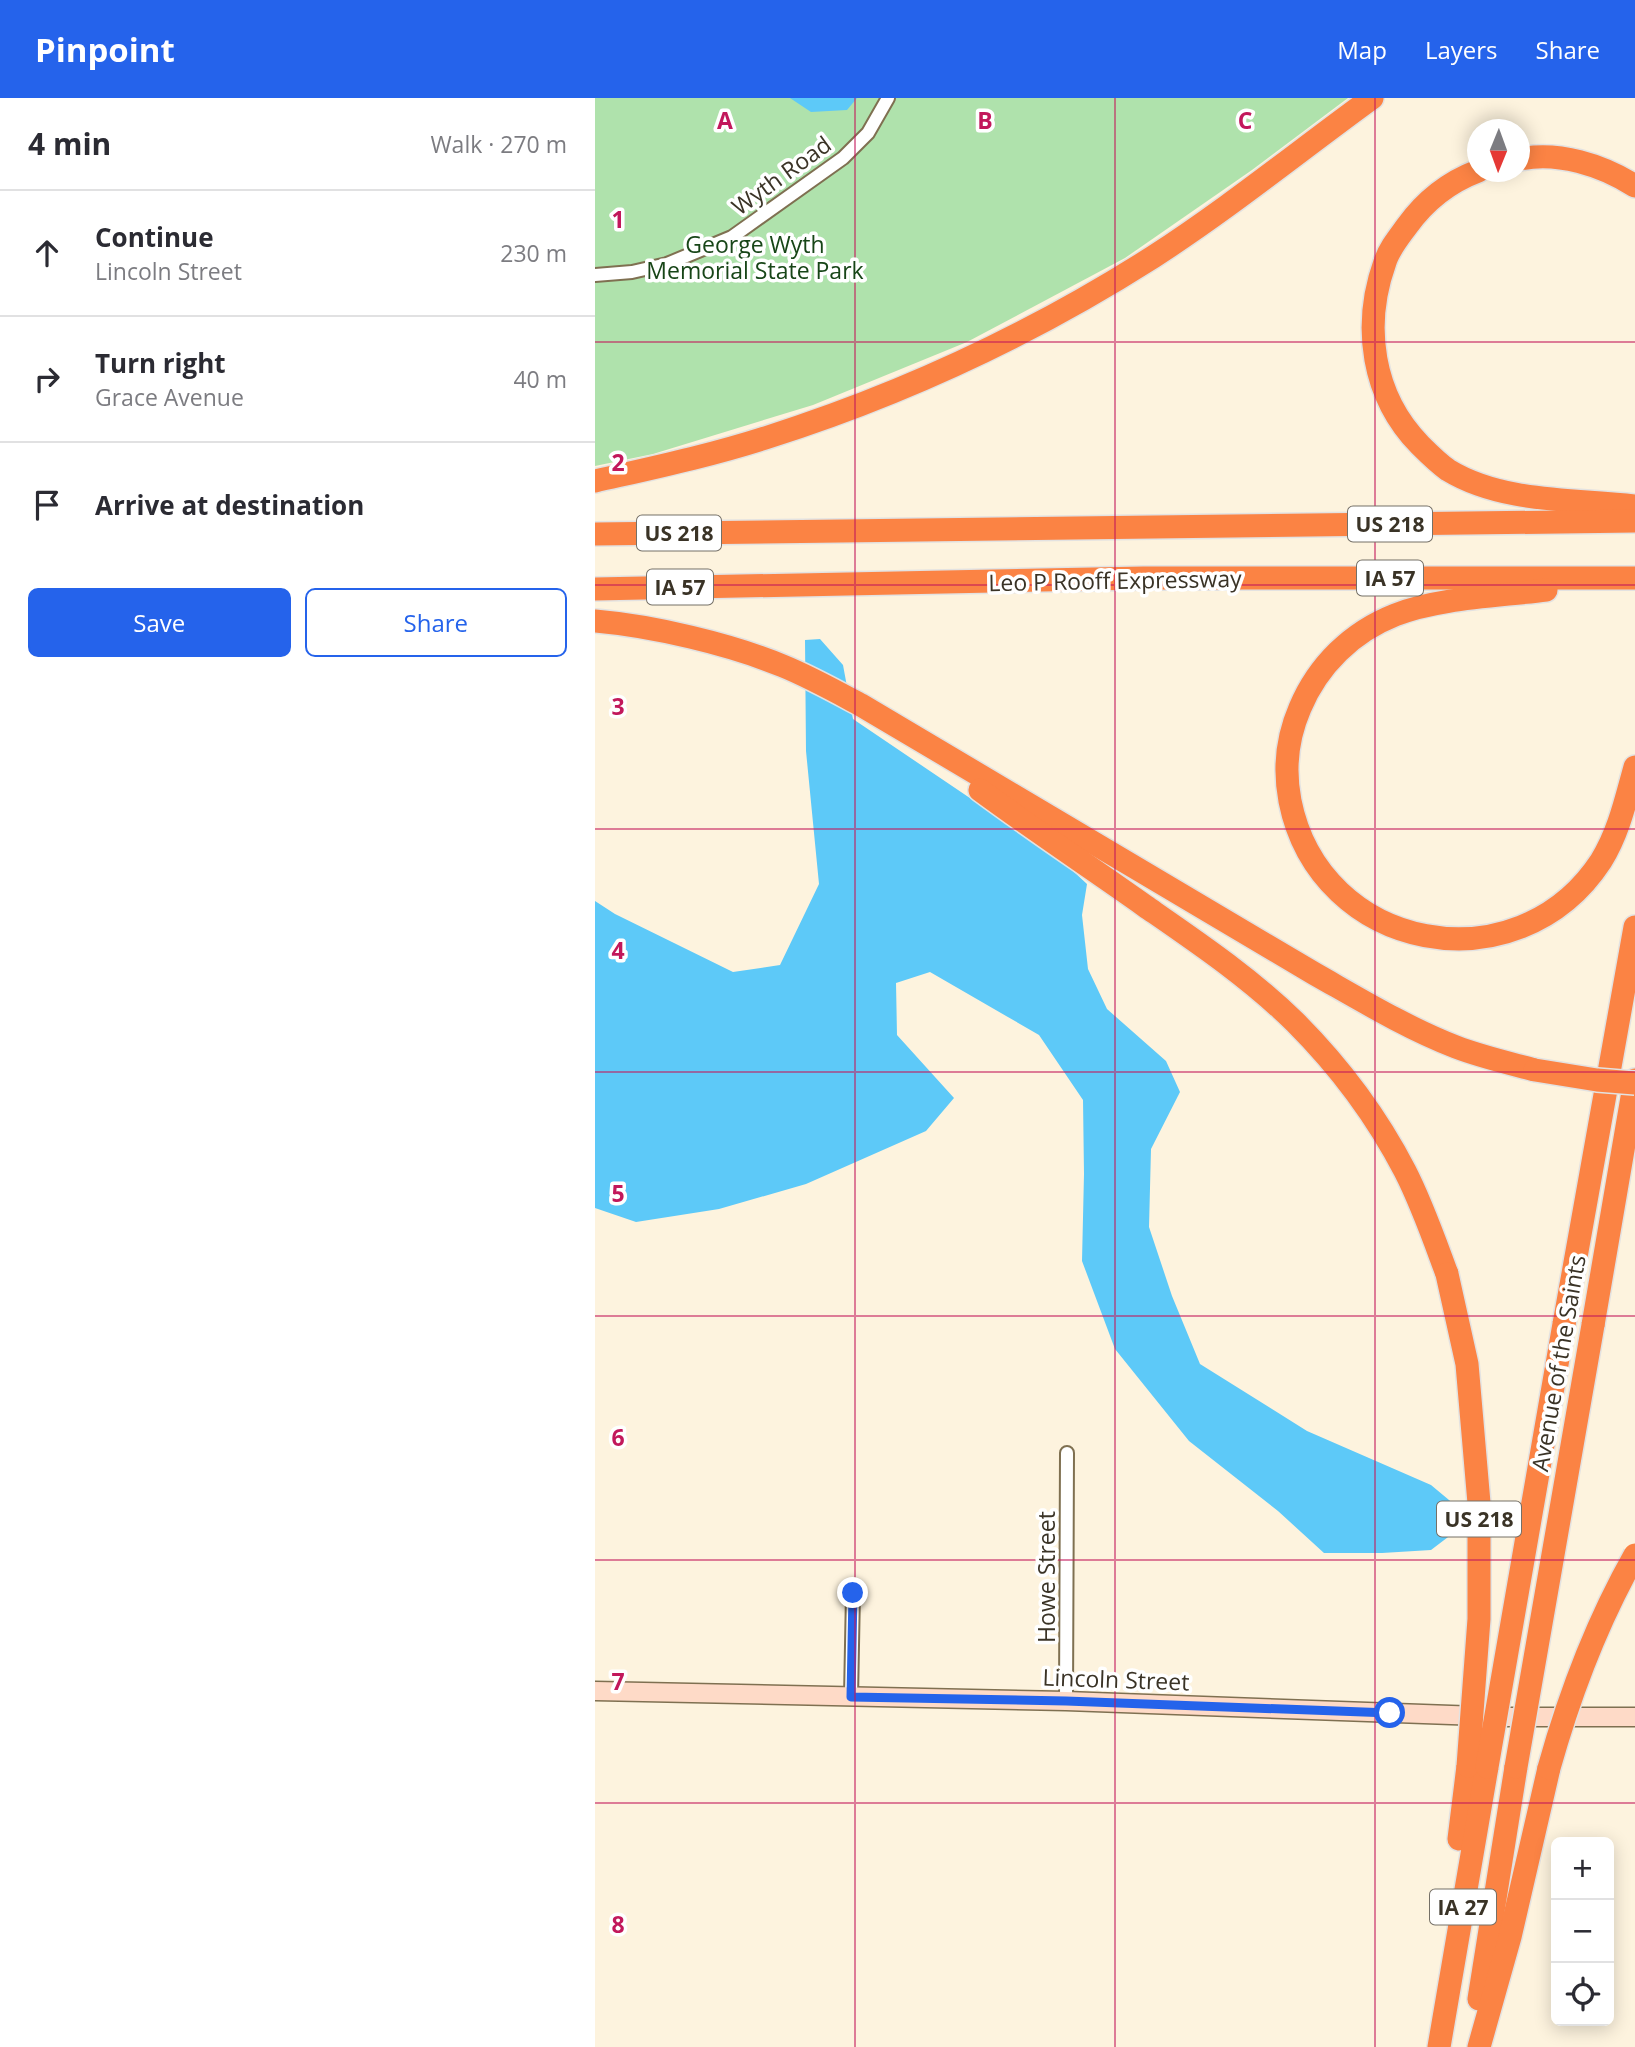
<!DOCTYPE html>
<meta charset="utf-8">
<style>
body{margin:0;font-family:"Open Sans",sans-serif;background:#f7f7f7;color:#2b2b33}
.controls{position:absolute;right:21px;bottom:21px;display:grid;overflow:hidden;border-radius:10px;box-shadow:0 4px 18px #0003}
.controls button{width:63px;height:63px;display:grid;place-items:center;padding:0;border:0;border-bottom:2px solid #e1e1e2;background:#fff;color:#2b2b33;font:35px sans-serif}
.compass{position:absolute;left:872px;top:21px;width:63px;height:63px;border-radius:50%;background:#fff;box-shadow:0 4px 18px #0003;rotate:181deg}
.stop{position:absolute;width:21px;height:21px;margin:-16px;border:5px solid #2563eb;border-radius:50%;background:#fff}
.stop.end{background:#2563eb;border-color:#fff;box-shadow:0 2px 7px #0008}
.list{margin:0;padding:0;list-style:none}
h2{display:flex;justify-content:space-between;align-items:center;height:91px;margin:0;padding:0 28px;font-size:30px}
h2 small{font-size:23px;font-weight:400;color:#7c7c81}
.list li{display:grid;grid-template-columns:46px 1fr auto;gap:21px;align-items:center;box-sizing:border-box;height:126px;padding:0 28px;border-top:2px solid #e1e1e2}
.list b{display:block;font-size:26px;white-space:nowrap}
.list p{margin:0;font-size:23px;white-space:nowrap;color:#7c7c81}
.list em{font-size:23px;font-style:normal;color:#7c7c81}
.actions{display:flex;gap:14px;padding:21px 28px}
.actions a{flex:1;padding:16px 0;border:2px solid #2563eb;border-radius:10px;text-align:center;font-size:24px;color:#2563eb}
.actions .main{background:#2563eb;color:#fff}
.icon{flex:none;width:38px;height:38px;fill:none;stroke:currentColor;stroke-width:2;stroke-linecap:round;stroke-linejoin:round}
.map{position:relative;flex:none;width:1040px;height:1949px;overflow:hidden}
header{display:flex;align-items:center;gap:42px;box-sizing:border-box;height:98px;padding:0 35px;background:#2563eb;color:#fff}
header strong{font-size:33px}
nav{display:flex;gap:38px;margin-inline-start:auto;font-size:24px}
main{display:flex}
aside{flex:1;background:#fff}
.map>svg:first-child{display:block}
.green{fill:#afe2ac}
.water{fill:#5dc9f8}
.lines{fill:none;stroke-linecap:round;stroke-linejoin:round}
.street-casing{stroke:#7f7051;stroke-width:16}
.secondary-casing{stroke:#7f7051;stroke-width:21}
.highway-casing{stroke:#e3e2e1;stroke-width:26}
.street{stroke:#fff;stroke-width:12}
.secondary{stroke:#fedac7;stroke-width:18}
.highway{stroke:#fb8344;stroke-width:23}
.highway-bridge-casing{stroke:#e3e2e1;stroke-width:26;stroke-linecap:butt}
.highway-bridge{stroke:#fb8344;stroke-width:23}
.route{stroke:#2563eb;stroke-width:9}
.grid{fill:none;stroke:#c2185b;stroke-width:2;stroke-opacity:0.55}
.labels{text-anchor:middle;dominant-baseline:central;stroke-width:7;stroke-linejoin:round;paint-order:stroke}
.shield{fill:#fff;stroke:#757067;stroke-width:2}
.shield-label{font-size:21px;font-weight:bold;fill:#3a3326}
.street-label{font-size:23px;fill:#3a3326;stroke:#fff}
.park-label{font-size:23px;fill:#174517;stroke:#fff}
.grid-label{font-size:23px;text-anchor:middle;font-weight:bold;fill:#c2185b;stroke:#fff;stroke-width:7;stroke-linejoin:round;paint-order:stroke}
</style>
<header>
<strong>Pinpoint</strong>
<nav><a>Map</a><a>Layers</a><a>Share</a></nav>
</header>
<main>
<aside>
<h2>4 min<small>Walk · 270 m</small></h2>
<ul class="list">
<li><svg class="icon" aria-label="ahead" viewBox="0 0 24 24"><path d="M12 20V5M6 11l6-6 6 6"/></svg><div><b>Continue</b><p>Lincoln Street</p></div><em>230 m</em></li>
<li><svg class="icon" aria-label="right" viewBox="0 0 24 24"><path d="M7 20v-9h11M14 6l5 5-5 5"/></svg><div><b>Turn right</b><p>Grace Avenue</p></div><em>40 m</em></li>
<li><svg class="icon" aria-label="arrive" viewBox="0 0 24 24"><path d="M6 21V4h12l-3 4 3 4H6"/></svg><div><b>Arrive at destination</b></div></li>
</ul>
<div class="actions"><a class="main">Save</a><a>Share</a></div>
</aside>
<div class="map">
<svg width="1040" height="1949" viewBox="0 0 1040 1949">
<rect width="100%" height="100%" fill="#fdf3de"/>
<polygon class="green" points="0,0 753,0 657,72 530,160 372,244 218,307 58,356 0,368"/>
<g class="water">
<polygon points="195,0 262,0 252,12 216,14"/>
<polygon points="225,541 248,567 258,621 465,761 492,786 487,817 493,871 512,911 571,963 585,994 556,1051 554,1129 577,1198 605,1266 712,1333 836,1387 866,1412 861,1433 836,1452 787,1455 729,1455 683,1413 594,1343 520,1251 487,1163 489,1076 488,1002 444,937 335,874 301,885 302,937 359,1000 331,1033 211,1086 124,1111 41,1124 0,1110 0,803 20,816 138,874 185,867 224,786 211,653 210,542"/>
</g>
<g class="lines">
<defs>
<g id="street">
<polyline points="0,177 37,174 72,166 137,139 248,60 273,35 293,0"/>
<polyline points="256,1599 258,1495"/>
<polyline points="471,1603 472,1355"/>
</g>
<polyline id="secondary" points="0,1593 471,1603 912,1619 1040,1619"/>
<g id="highway">
<path d="M 925,61 C 963,53 1007,67 1040,88"/>
<path d="M 883,73 C 854,84 830,103 812,128 C 804,139 794,151 790,164 C 767,228 777,298 825,347 C 834,356 843,365 853,372 C 907,405 979,401 1040,408"/>
<path d="M 0,383 C 57,370 114,358 170,340 C 306,297 437,236 558,159 C 634,110 704,53 777,0"/>
<polyline points="0,436 1040,423"/>
<polyline points="0,491 549,480 1040,480"/>
<path d="M 951,492 C 906,498 841,500 800,517 C 757,534 723,567 705,610 C 692,640 689,672 695,703 C 725,854 922,891 1006,763 C 1024,734 1031,701 1040,669"/>
<path d="M 0,523 C 58,528 135,546 188,568 C 215,579 240,593 266,607 L 720,876 C 766,902 812,930 861,949 C 887,959 914,965 940,972"/>
<path d="M 385,692 C 439,732 495,769 550,808 C 602,844 654,879 700,924 C 743,967 782,1019 810,1073 C 827,1106 839,1141 852,1176"/>
<polyline points="969,1226 1040,829"/>
<polyline points="998,1227 1040,982"/>
<polyline points="864,1741 873,1668"/>
<polyline points="884,1901 921,1669"/>
<polyline points="844,1949 892,1669"/>
<polyline points="884,1949 915,1839 954,1670"/>
</g>
</defs>
<use href="#street" class="street-casing"/>
<use href="#secondary" class="secondary-casing"/>
<use href="#highway" class="highway-casing"/>
<use href="#street" class="street"/>
<use href="#secondary" class="secondary"/>
<use href="#highway" class="highway"/>
<defs>
<g id="highway-bridge">
<polyline points="940,972 1002,982 1040,985"/>
<polyline points="852,1176 872,1266 884,1405 884,1521 873,1668"/>
<polyline points="892,1669 969,1226"/>
<polyline points="921,1669 998,1227"/>
<path d="M 954,1670 C 975,1595 1002,1524 1040,1457"/>
</g>
</defs>
<use href="#highway-bridge" class="highway-bridge-casing"/>
<use href="#highway-bridge" class="highway-bridge"/>
</g>
<g class="lines">
<polyline class="route" points="258,1495 256,1599 471,1603 795,1615"/>
</g>
<path class="grid" d="M 260,0 L 260,1949M 520,0 L 520,1949M 780,0 L 780,1949M 0,244 L 1040,244M 0,487 L 1040,487M 0,731 L 1040,731M 0,974 L 1040,974M 0,1218 L 1040,1218M 0,1462 L 1040,1462M 0,1705 L 1040,1705"/>
<g class="labels">
<g class="shield">
<rect x="753" y="408.5" width="84" height="35" rx="5"/>
<rect x="42" y="417.5" width="84" height="35" rx="5"/>
<rect x="762" y="462.5" width="66" height="35" rx="5"/>
<rect x="52" y="471.5" width="66" height="35" rx="5"/>
<rect x="842" y="1403.5" width="84" height="35" rx="5"/>
<rect x="835" y="1791.5" width="66" height="35" rx="5"/>
</g>
<g class="shield-label">
<text x="795" y="426">US 218</text>
<text x="84" y="435">US 218</text>
<text x="795" y="480">IA 57</text>
<text x="85" y="489">IA 57</text>
<text x="884" y="1421">US 218</text>
<text x="868" y="1809">IA 27</text>
</g>
<g class="street-label">
<text transform="translate(186 77) rotate(-36)">Wyth Road</text>
<text transform="translate(520 482) rotate(-1)">Leo P Rooff Expressway</text>
<text transform="translate(963 1265) rotate(-80)">Avenue of the Saints</text>
<text transform="translate(451 1479) rotate(-90)">Howe Street</text>
<text transform="translate(521 1581) rotate(2)">Lincoln Street</text>
</g>
<g class="park-label">
<text x="160" y="146">George Wyth<tspan x="160" dy="26">Memorial State Park</tspan></text>
</g>
</g>
<g class="grid-label">
<text x="130" y="31">A</text>
<text x="390" y="31">B</text>
<text x="650" y="31">C</text>
<text x="23" y="130">1</text>
<text x="23" y="373">2</text>
<text x="23" y="617">3</text>
<text x="23" y="861">4</text>
<text x="23" y="1104">5</text>
<text x="23" y="1348">6</text>
<text x="23" y="1592">7</text>
<text x="23" y="1835">8</text>
</g>
</svg>
<div class="controls">
<button>+</button>
<button>−</button>
<button><svg class="icon" aria-label="locate" viewBox="0 0 24 24"><circle cx="12" cy="12" r="6"/><path d="M12 2v4M12 18v4M2 12h4M18 12h4"/></svg></button>
</div>
<svg class="compass" viewBox="-18 -18 36 36"><path d="M0-13l5 13h-10z" fill="#e53935"/><path d="M0 13l5-13h-10z" fill="#7c7c81"/></svg>
<div class="stop" style="left:795px;top:1615px"></div>
<div class="stop end" style="left:258px;top:1495px"></div>
</div>
</main>
